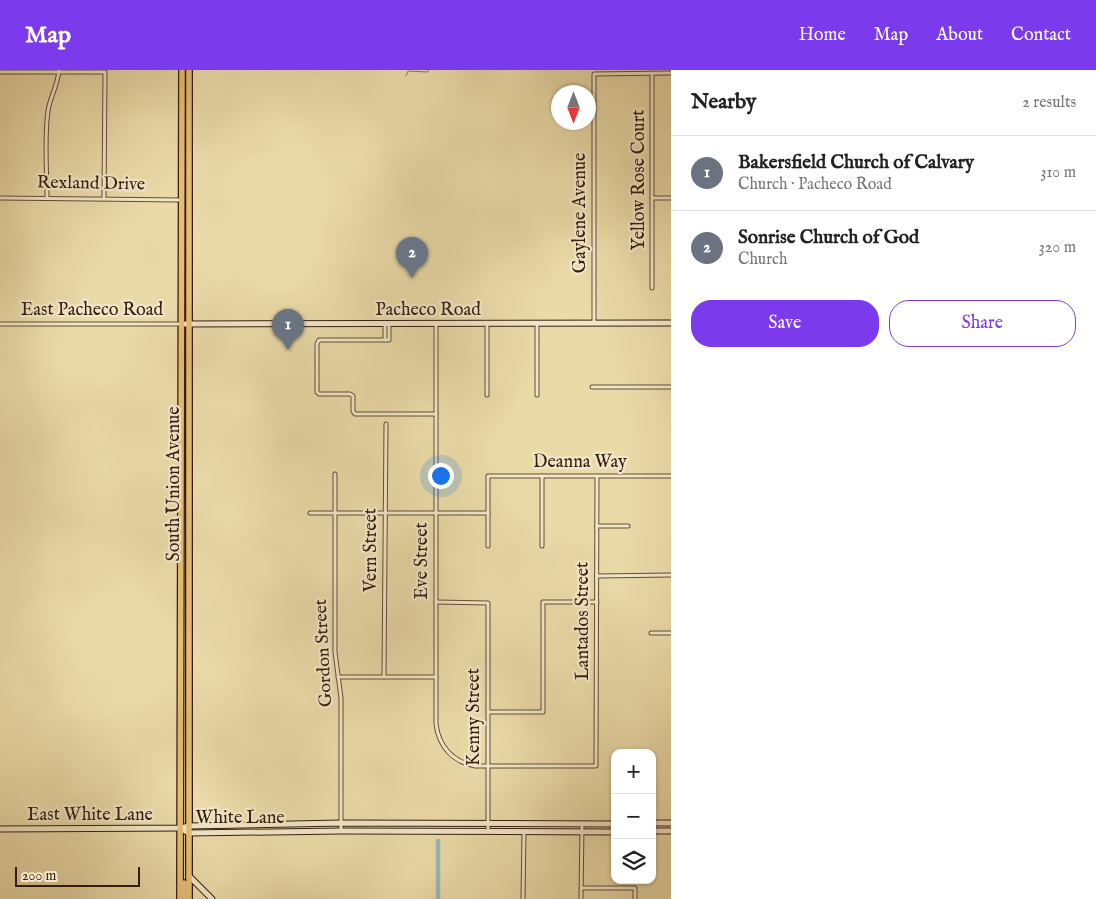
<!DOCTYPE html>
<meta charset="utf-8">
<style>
body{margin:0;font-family:"IM FELL English",serif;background:#f2f2f2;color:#222}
.controls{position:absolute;right:15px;bottom:15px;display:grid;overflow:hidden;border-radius:10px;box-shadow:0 1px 4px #0004}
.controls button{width:45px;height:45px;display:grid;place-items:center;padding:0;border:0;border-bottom:1px solid #e0e0e0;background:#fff;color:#222;font:25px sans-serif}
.compass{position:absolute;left:551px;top:15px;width:45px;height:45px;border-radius:50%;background:#fff;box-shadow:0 1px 4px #0004;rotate:180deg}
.scale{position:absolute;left:15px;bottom:12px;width:125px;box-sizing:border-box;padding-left:5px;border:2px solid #361d11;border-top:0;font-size:14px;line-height:18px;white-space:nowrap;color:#361d11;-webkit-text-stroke:4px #f1e7c6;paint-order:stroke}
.you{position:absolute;left:440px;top:405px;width:18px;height:18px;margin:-12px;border:4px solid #fff;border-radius:50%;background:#1a73e8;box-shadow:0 0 0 8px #1a73e833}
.badge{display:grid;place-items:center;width:32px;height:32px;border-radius:50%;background:#7c3aed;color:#fff;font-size:16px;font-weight:700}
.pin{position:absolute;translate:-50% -41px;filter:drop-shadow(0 1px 2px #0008)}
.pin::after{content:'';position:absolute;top:26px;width:18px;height:15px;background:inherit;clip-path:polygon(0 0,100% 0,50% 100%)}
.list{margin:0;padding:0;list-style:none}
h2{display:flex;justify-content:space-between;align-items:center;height:65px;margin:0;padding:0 20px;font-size:21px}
h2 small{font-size:16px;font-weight:400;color:#767676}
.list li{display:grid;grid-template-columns:32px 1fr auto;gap:15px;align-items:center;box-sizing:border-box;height:75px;padding:0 20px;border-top:1px solid #e0e0e0}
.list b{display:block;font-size:19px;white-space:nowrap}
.list p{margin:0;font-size:16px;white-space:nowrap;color:#767676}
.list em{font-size:16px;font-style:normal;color:#767676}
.actions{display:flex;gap:10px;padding:15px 20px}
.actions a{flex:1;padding:11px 0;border:1px solid #7c3aed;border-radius:20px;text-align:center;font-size:18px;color:#7c3aed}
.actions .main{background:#7c3aed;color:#fff}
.icon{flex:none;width:28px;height:28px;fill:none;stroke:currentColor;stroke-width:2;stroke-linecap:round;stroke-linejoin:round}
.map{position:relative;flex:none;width:671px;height:829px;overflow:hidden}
header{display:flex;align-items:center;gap:30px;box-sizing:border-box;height:70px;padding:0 25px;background:#7c3aed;color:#fff}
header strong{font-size:24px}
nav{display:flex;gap:28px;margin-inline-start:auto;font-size:18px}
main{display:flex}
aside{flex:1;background:#fff}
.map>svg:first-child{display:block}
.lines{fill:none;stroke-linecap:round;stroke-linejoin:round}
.stream{stroke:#727b71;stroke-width:1}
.canal{stroke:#9ab9b1;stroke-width:4.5}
.street-casing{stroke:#634c37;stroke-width:5}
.secondary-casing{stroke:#361d11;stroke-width:7}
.primary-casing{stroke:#361d11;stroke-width:8}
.street{stroke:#f1e7c6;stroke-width:3}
.secondary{stroke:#f1e7c6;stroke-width:5}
.primary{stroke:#e5bd74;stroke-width:5.5}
.labels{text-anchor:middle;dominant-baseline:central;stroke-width:4.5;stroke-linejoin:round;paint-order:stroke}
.street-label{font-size:18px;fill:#361d11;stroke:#f1e7c6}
</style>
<header>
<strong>Map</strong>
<nav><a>Home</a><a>Map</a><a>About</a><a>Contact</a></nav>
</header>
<main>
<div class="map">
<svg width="671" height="829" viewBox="0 0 671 829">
<rect width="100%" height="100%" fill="#eadaa8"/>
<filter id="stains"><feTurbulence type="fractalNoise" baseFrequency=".004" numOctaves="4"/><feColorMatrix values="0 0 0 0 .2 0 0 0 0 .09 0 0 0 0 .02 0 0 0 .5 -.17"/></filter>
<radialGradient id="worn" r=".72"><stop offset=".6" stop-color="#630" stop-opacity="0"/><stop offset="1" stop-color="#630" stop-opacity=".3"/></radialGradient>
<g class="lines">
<polyline class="stream" points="406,6 408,1 427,2 429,0"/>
<polyline class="canal" points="438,829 438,771"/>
<defs>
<g id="street">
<polyline points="0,2 105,2 104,128"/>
<polyline points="0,128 181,130"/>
<path d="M 47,128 C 47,99 44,69 48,41 C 50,27 58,15 59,0"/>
<polyline points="652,128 671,128"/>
<polyline points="652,218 652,3"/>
<path d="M 436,253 L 436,654 C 439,677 453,692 475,696 L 596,696 L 597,406"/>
<polyline points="594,253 594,4 671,3"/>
<polyline points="0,254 182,254"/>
<polyline points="385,254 385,270 389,270 389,253"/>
<polyline points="385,270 319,270 317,274 317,322 319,324 350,324 353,326 353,341 355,344 436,344"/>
<polyline points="592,317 671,317"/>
<polyline points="487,325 487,253"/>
<polyline points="537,325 537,254"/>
<polyline points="335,404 335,582 341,628 341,761"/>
<polyline points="542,406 542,476"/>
<polyline points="310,443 488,443"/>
<polyline points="597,456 628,456"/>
<polyline points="488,476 488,406 671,406"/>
<polyline points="597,506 671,505"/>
<polyline points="436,532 488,533 488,762"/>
<polyline points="651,563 671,563"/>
<polyline points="338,607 436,607"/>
<polyline points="384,607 386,354"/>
<polyline points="488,642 543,642 543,532 597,532"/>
<polyline points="581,818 635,818 635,829"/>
<polyline points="523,829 524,762"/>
<polyline points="581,829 582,755"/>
</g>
<g id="secondary">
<polyline points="185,254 671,253"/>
<polyline points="652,753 671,753"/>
<polyline points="0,759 181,758 189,756 341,753 615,754"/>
<polyline points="185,761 189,763 341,761 615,762"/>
<polyline points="652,761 671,761"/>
<polyline points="189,806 212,829"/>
</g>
<g id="primary">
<polyline points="184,813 185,829"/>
<polyline points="180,829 182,0"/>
<polyline points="189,829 189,0"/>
</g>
</defs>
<use href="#street" class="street-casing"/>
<use href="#secondary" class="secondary-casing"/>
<use href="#primary" class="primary-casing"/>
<use href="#street" class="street"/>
<use href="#secondary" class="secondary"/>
<use href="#primary" class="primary"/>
</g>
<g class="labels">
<g class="street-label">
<text transform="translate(639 110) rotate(-90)">Yellow Rose Court</text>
<text transform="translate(91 114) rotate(1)">Rexland Drive</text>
<text transform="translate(580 143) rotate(-90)">Gaylene Avenue</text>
<text x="92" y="240">East Pacheco Road</text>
<text x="428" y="240">Pacheco Road</text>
<text x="580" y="392">Deanna Way</text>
<text transform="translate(174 414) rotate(-90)">South Union Avenue</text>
<text transform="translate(371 480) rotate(-90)">Vern Street</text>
<text transform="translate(422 491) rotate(-90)">Eve Street</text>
<text transform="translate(583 551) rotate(-90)">Lantados Street</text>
<text transform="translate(324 583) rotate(-93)">Gordon Street</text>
<text transform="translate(474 647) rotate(-90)">Kenny Street</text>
<text x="90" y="745">East White Lane</text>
<text x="240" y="748">White Lane</text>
</g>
</g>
<rect width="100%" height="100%" filter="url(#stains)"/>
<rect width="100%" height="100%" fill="url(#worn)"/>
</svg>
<div class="controls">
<button>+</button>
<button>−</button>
<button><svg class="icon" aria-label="layers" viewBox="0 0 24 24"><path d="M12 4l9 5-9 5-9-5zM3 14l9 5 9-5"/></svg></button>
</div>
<svg class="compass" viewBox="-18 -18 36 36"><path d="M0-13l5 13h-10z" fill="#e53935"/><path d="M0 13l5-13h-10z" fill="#767676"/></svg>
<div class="scale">200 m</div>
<div class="you"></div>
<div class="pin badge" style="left:288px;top:280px;background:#6b7280">1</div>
<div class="pin badge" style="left:412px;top:208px;background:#6b7280">2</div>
</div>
<aside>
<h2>Nearby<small>2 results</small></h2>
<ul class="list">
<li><span class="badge" style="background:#6b7280">1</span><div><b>Bakersfield Church of Calvary</b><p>Church · Pacheco Road</p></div><em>310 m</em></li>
<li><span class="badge" style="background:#6b7280">2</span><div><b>Sonrise Church of God</b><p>Church</p></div><em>320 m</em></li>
</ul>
<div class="actions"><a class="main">Save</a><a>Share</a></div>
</aside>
</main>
